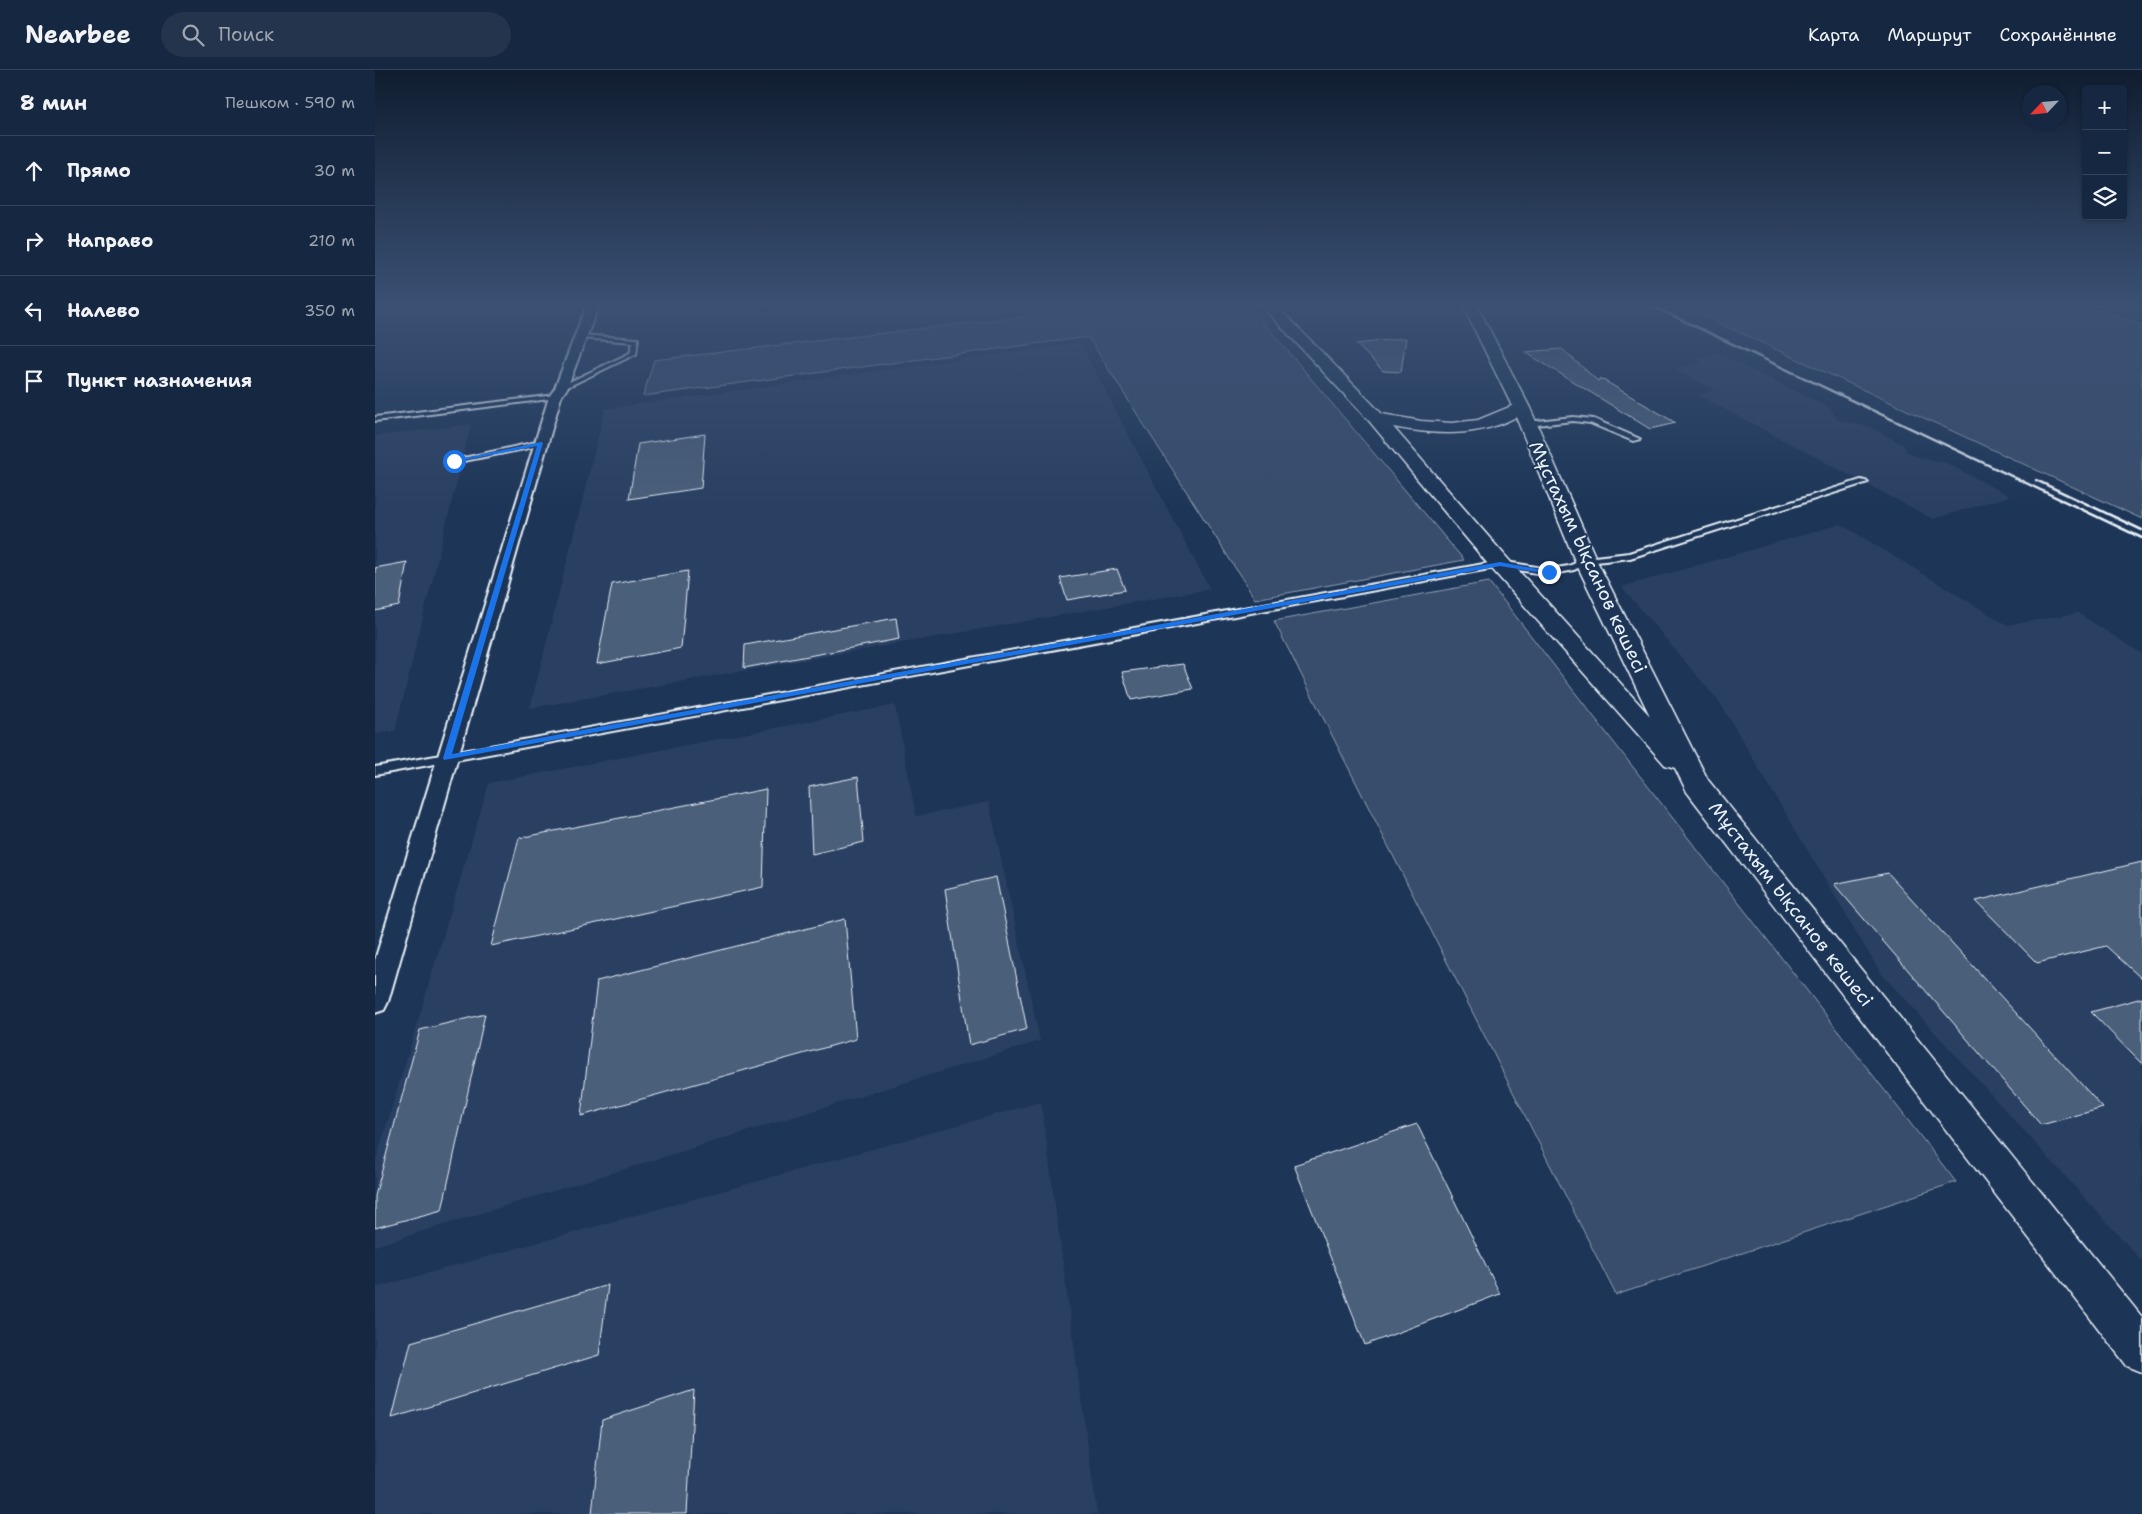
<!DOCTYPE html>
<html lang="ru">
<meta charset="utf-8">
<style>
body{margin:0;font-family:"Shantell Sans",sans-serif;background:#23344c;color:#f1f3f6}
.controls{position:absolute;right:15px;top:15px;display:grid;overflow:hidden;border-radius:5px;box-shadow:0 1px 4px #0004}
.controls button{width:45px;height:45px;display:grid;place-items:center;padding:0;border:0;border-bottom:1px solid #35445a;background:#162841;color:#f1f3f6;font:25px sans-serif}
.compass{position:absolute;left:1647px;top:15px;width:45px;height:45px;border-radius:50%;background:#162841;box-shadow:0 1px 4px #0004;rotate:244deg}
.stop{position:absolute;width:15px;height:15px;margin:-11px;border:4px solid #1a73e8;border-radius:50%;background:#fff}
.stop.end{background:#1a73e8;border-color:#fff;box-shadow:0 1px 5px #0008}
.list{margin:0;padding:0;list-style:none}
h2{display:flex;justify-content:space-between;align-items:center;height:65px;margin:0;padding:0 20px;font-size:21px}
h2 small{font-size:16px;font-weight:400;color:#9ea6b1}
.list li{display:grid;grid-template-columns:32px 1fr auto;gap:15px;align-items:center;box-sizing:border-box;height:70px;padding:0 20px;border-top:1px solid #35445a}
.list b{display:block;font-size:19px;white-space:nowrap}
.list em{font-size:16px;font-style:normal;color:#9ea6b1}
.icon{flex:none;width:28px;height:28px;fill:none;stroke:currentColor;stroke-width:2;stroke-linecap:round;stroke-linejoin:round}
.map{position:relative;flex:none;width:1767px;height:1444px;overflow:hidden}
header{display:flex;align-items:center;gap:30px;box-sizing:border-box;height:70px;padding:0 25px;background:#162841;border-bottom:1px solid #35445a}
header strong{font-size:24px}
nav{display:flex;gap:28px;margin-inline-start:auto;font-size:18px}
.search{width:350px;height:45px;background:#23344c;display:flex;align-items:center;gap:12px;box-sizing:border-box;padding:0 18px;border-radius:28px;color:#9ea6b1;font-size:19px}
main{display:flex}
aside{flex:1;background:#162841}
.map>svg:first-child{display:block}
.built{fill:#2a4162}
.green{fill:#374d6c;stroke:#909fb2}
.building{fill:#495e7a;stroke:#e8f1f8}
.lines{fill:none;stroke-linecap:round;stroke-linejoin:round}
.lane-casing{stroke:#e8f1f8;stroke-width:4}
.street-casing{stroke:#e8f1f8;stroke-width:4}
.secondary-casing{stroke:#e8f1f8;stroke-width:3}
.lane{fill:#1d3557;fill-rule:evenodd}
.street{fill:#1d3557;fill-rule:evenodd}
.secondary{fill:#1d3557;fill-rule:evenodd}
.rail{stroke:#e8f1f8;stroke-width:2.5}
.route{fill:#1a73e8}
.labels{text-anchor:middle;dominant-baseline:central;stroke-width:4;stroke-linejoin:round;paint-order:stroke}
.street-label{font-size:19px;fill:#e8f1f8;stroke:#1d3557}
</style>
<header>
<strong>Nearbee</strong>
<div class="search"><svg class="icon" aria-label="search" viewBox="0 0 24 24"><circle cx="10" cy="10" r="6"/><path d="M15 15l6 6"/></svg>Поиск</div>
<nav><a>Карта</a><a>Маршрут</a><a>Сохранённые</a></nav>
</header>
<main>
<aside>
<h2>8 мин<small>Пешком · 590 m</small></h2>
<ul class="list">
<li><svg class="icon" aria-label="ahead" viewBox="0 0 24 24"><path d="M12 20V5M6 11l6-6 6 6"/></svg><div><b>Прямо</b></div><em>30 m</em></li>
<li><svg class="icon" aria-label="right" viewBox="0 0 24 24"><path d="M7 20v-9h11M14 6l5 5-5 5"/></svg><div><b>Направо</b></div><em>210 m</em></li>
<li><svg class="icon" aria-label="left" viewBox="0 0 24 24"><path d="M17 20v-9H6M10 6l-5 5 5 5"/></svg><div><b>Налево</b></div><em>350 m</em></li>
<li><svg class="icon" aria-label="arrive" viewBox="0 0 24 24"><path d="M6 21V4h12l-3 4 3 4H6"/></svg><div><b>Пункт назначения</b></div></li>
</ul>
</aside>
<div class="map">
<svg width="1767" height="1444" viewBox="0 0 1767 1444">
<rect width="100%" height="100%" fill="#1d3557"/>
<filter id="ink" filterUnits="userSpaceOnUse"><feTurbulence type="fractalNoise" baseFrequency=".02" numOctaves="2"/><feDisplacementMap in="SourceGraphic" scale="10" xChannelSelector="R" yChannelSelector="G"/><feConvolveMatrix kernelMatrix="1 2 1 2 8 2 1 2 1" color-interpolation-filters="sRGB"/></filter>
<g filter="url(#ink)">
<g class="built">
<polygon points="705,273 835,519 155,638 230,339"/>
<polygon points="1342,283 1455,338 1463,350 1495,357 1529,375 1530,381 1543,387 1569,392 1635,426 1558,449 1323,325 1340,320 1299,299 1328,292 1322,288"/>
<polygon points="96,354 20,661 0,664 0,366"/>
<polygon points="1466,454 1632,555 1703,543 1767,584 1767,1191 1505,902 1345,633 1247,517"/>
<polygon points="520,635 541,746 614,732 665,971 0,1176 0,1094 114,713"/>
<polygon points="666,1032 722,1444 0,1444 0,1218"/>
</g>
<g class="green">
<polygon points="646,234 873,234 1089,490 880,529 713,267 268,326 279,290 654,246"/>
<polygon points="1303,234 1706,234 1767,255 1767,449"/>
<polygon points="1114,512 1581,1112 1241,1225 899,551"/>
</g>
<g class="building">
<polygon points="1031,268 1026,302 1008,301 981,274"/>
<polygon points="1187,279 1223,311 1225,308 1301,353 1275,359 1150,282"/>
<polygon points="330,364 326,418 254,429 263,374"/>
<polygon points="32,492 24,536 0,541 0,498"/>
<polygon points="742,499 750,520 692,530 685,508"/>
<polygon points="313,501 306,578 222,594 237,514"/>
<polygon points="521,548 524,569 369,598 370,575"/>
<polygon points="808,594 818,619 756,630 747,602"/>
<polygon points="483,707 489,772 437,784 434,717"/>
<polygon points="391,719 388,817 116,876 144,768"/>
<polygon points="1767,792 1767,909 1731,876 1662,893 1601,831"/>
<polygon points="1513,803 1728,1038 1666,1055 1459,814"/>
<polygon points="621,807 652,959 594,975 570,819"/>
<polygon points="470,849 481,969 206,1046 222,911"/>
<polygon points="1767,928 1767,994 1716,942"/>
<polygon points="110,944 67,1140 0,1158 0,1126 45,960"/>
<polygon points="1042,1054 1125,1224 990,1275 919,1095"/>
<polygon points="233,1215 224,1285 17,1348 36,1272"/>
<polygon points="319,1320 312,1444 217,1444 227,1350"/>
</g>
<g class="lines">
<defs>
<g id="lane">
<polygon points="204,265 263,269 261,284 188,319 184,319 184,317 255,283 258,272 206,268 204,267"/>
<polygon points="180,325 183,327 182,328 0,351 0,347"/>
<polygon points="1198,347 1219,349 1265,369 1258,371 1215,353 1198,351 1153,356 1149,354 1153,352"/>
<polygon points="166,371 170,373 169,375 79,393 75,391"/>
<polygon points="1486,410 1493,412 1255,488 1213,493 1199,500 1174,505 1125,497 0,705 0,697 1125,491 1174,499 1194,496 1211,488 1254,483"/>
</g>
<polygon id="street" points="212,234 224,234 192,318 186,327 13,932 9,940 0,943 0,890 174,327 180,318"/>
<path id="secondary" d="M 885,234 L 900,234 L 1007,344 L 1046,351 L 1077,353 L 1103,350 L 1137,336 L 1087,234 L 1101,234 L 1155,338 L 1222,491 L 1333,710 L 1767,1247 L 1767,1302 L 1752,1296 L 1312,722 L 1300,698 L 1290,695 L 1117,499 L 995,352 ZM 1141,347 L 1200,491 L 1275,646 L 1133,489 L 1018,357 C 1060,365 1102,368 1141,347 Z"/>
</defs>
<use href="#lane" class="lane-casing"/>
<use href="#street" class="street-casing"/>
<use href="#secondary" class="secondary-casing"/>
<use href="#lane" class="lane"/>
<use href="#street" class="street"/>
<use href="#secondary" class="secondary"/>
<g class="rail">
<polyline points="1273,234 1767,468"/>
<polyline points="1661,410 1767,460"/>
</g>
</g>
</g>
<linearGradient id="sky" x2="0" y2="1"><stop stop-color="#101d30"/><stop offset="0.54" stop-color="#3a5174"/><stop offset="1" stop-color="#3a5174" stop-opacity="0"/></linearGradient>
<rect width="1767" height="436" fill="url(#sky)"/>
<polygon class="route" points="166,372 168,373 77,684 1125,492 1178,502 1174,504 1125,496 69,690 68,688 162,376 79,392 76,391"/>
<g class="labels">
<g class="street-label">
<text transform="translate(1213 487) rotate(65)">Мұстахым Ықсанов көшесі</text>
<text transform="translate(1416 834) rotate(52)">Мұстахым Ықсанов көшесі</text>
</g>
</g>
</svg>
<div class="controls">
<button>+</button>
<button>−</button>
<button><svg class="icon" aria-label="layers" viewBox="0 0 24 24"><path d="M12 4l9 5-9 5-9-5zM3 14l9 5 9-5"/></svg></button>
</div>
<svg class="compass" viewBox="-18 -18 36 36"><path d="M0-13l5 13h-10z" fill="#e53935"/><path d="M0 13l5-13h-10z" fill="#9ea6b1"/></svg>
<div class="stop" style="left:79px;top:391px"></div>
<div class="stop end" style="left:1174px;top:502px"></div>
</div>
</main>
